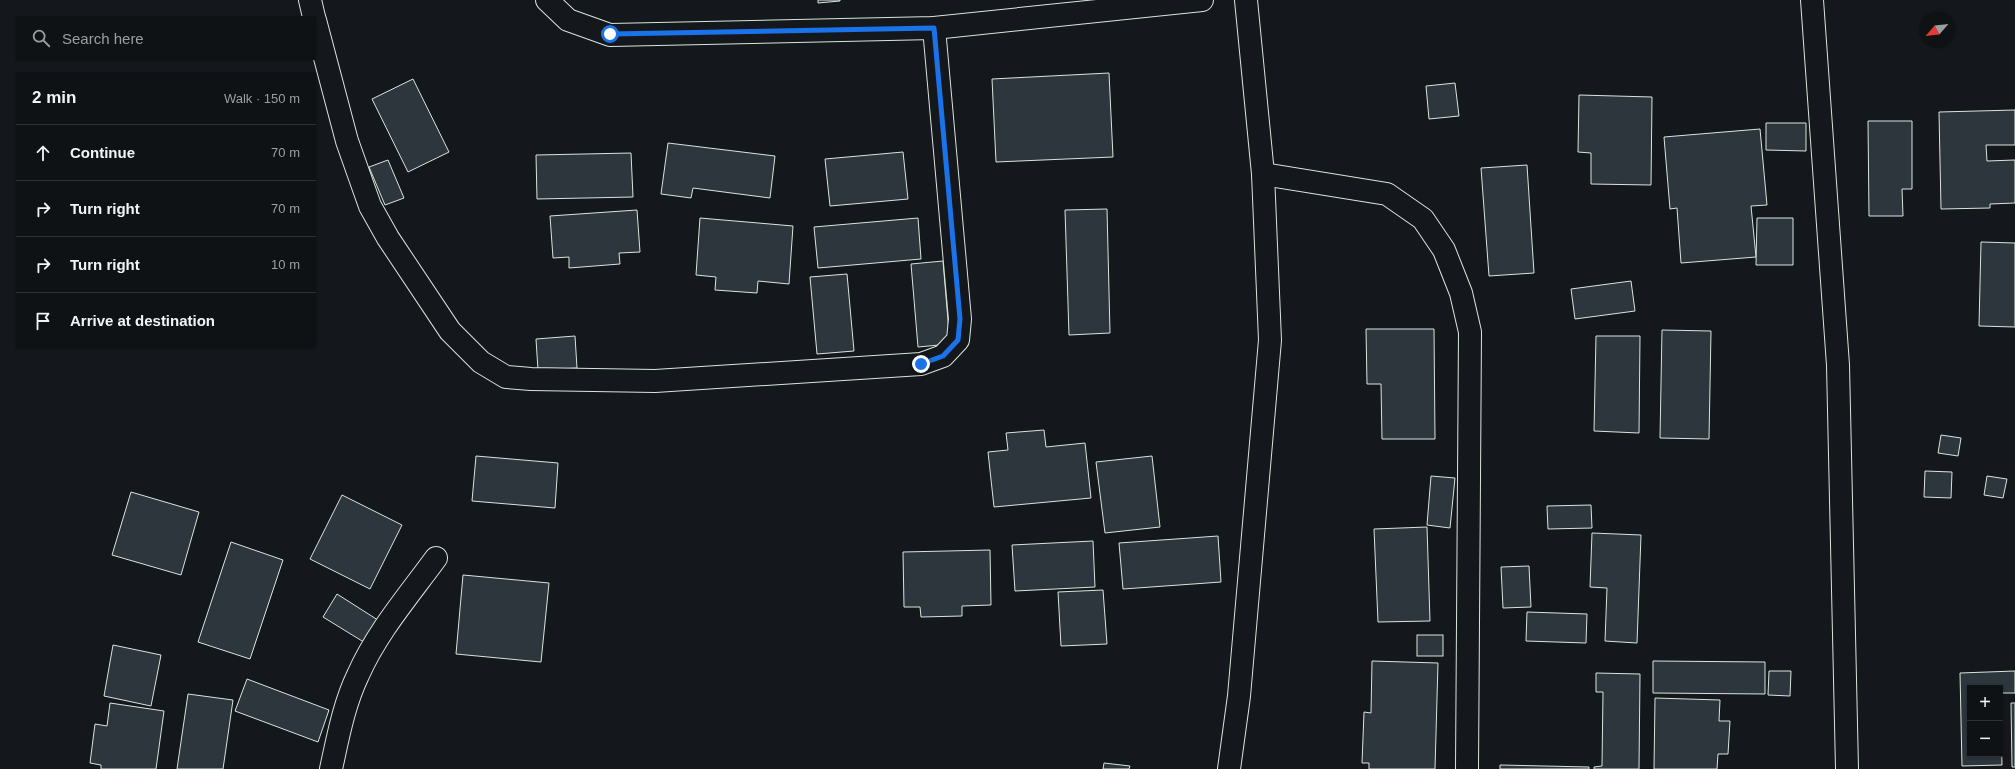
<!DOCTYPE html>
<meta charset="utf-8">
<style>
body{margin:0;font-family:Helvetica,sans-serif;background:#1d2022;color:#f1f3f6}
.controls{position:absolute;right:12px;bottom:12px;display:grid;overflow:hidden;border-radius:0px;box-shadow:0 1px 3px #0004}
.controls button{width:36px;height:36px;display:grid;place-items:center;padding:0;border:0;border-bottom:1px solid #2f3234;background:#0f1215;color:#f1f3f6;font:20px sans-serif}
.compass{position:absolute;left:1919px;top:12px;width:36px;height:36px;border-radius:50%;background:#0f1215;box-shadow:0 1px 3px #0004;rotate:242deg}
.stop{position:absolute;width:12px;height:12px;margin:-9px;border:3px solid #1a73e8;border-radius:50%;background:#fff}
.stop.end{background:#1a73e8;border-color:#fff;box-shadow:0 1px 4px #0008}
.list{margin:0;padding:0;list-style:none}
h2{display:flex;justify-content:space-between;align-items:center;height:52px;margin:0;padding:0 16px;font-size:17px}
h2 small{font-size:13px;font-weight:400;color:#9b9ea0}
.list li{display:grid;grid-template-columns:26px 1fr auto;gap:12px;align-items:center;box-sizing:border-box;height:56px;padding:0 16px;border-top:1px solid #2f3234}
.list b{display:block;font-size:15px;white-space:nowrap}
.list em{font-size:13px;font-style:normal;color:#9b9ea0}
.icon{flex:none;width:22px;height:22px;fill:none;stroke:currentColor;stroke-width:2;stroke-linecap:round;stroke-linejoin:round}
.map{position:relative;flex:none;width:2015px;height:769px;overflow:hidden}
.search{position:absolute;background:#0f1215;box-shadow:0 1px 3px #0004;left:16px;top:16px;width:300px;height:44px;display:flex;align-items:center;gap:10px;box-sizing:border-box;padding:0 14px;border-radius:0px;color:#9b9ea0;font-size:15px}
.panel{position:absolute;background:#0f1215;box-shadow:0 1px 3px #0004;left:16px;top:72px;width:300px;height:276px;border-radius:0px}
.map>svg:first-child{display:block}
.building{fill:#2c363c;stroke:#d8e6dc;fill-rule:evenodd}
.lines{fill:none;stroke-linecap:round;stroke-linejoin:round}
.minor-casing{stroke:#d8e6dc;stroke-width:24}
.minor{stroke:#14181c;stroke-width:22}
.route{stroke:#1a73e8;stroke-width:5}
</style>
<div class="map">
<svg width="2015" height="769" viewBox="0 0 2015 769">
<rect width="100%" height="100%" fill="#14181c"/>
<g class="building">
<polygon points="818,0 840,0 840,1 818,3"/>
<polygon points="1109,73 1113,157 996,162 992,79"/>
<polygon points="413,79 449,152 408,172 372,99"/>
<polygon points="1455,83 1459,116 1429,119 1426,86"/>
<polygon points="1579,95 1652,97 1651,185 1591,184 1591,153 1578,152"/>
<polygon points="2015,110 2015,145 1986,145 1987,161 2015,160 2015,203 1990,204 1990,208 1941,209 1939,112"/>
<polygon points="1868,121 1912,121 1912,189 1902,189 1903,216 1869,216"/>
<polygon points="1766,123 1806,123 1806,151 1766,150"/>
<polygon points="1760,129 1767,205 1751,206 1756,257 1681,263 1677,208 1670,209 1664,137"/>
<polygon points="668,143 775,156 770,198 693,188 691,198 661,194"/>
<polygon points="903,152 908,199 830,206 825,159"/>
<polygon points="631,153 633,197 537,199 536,155"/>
<polygon points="388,160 404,198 385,205 369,167"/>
<polygon points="1527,165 1534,273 1489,276 1481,168"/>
<polygon points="1107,209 1110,333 1069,335 1065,210"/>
<polygon points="637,210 640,252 619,253 620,264 569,268 569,257 553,258 550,216"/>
<polygon points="700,218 793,226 789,284 758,281 757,293 715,290 716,277 696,275"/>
<polygon points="918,218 921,259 818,268 814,227"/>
<polygon points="1757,218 1793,218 1793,265 1756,265"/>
<polygon points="1981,242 2015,243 2015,327 1979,326"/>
<polygon points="943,261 950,344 918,347 911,264"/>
<polygon points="847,274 854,351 817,354 810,277"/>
<polygon points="1631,281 1635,311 1575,319 1571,289"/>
<polygon points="1366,329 1434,329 1435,439 1382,439 1381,384 1367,384"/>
<polygon points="1662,330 1711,331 1709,439 1660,438"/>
<polygon points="575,336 577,368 538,370 536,339"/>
<polygon points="1596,336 1640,336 1639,433 1594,431"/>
<polygon points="1044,430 1046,447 1085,443 1091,498 994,507 988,452 1008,450 1006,433"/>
<polygon points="1941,435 1961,438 1958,456 1938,453"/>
<polygon points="476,456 558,463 555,508 472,501"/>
<polygon points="1152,456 1160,527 1105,533 1096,462"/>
<polygon points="1925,471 1952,472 1951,498 1924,497"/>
<polygon points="1431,476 1455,478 1450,528 1427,525"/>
<polygon points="1987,476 2007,479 2003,498 1984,495"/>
<polygon points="131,492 199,512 181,575 112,555"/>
<polygon points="342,495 402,525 370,589 310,559"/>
<polygon points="1591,505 1592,528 1548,529 1547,506"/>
<polygon points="1427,527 1430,621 1378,622 1374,529"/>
<polygon points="1592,533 1641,535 1637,643 1605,641 1607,588 1590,587"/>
<polygon points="1218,536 1221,582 1123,589 1119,543"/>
<polygon points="1093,541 1095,587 1015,591 1012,545"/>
<polygon points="231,542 283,560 250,659 198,642"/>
<polygon points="990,550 991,605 962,606 962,616 921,617 920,607 904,607 903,552"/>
<polygon points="1529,566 1531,607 1503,608 1501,567"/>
<polygon points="463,575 549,583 541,662 456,654"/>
<polygon points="1103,590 1107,644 1061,646 1058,592"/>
<polygon points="337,594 381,622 367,644 323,617"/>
<polygon points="1527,612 1587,614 1586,643 1526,641"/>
<rect x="1417" y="635" width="26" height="21"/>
<polygon points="113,645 161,655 151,706 104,696"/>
<polygon points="1372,661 1438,663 1435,769 1369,769 1369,763 1362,763 1364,712 1371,713"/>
<polygon points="1653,661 1765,662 1765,694 1653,693"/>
<polygon points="1769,671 1791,671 1790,696 1768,695"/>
<path d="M 2015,671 L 2015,693 L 2000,693 L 2002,765 L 1962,766 L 1960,673 ZM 1970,688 L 2000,688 L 2000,754 L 1970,754 Z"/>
<polygon points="1596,673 1640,674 1639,769 1594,769 1594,767 1602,766 1603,692 1596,692"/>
<polygon points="247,679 329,710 318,742 235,711"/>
<polygon points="188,694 233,700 223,769 177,769"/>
<polygon points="1655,698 1720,700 1719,721 1730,721 1728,754 1718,754 1717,769 1654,769"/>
<polygon points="110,703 164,711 156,769 101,769 101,765 90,763 95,724 107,726"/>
<polygon points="2011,703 2015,703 2015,767 2012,767"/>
<polygon points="1104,763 1130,766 1129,769 1103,769"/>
<polygon points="1500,765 1589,767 1589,769 1500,769"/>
</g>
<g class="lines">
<defs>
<g id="minor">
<polyline points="310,0 314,17"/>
<polyline points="547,0 568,20 610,35 934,28 1202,0"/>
<polyline points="1812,0 1838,365 1847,769"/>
<polyline points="315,20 347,141 370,206 388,238 450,331 481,362 506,377 531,379 655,381 921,364 943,356 958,340 960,319 934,28"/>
<polyline points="1263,174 1387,194 1423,219 1444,250 1461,293 1470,332 1467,769"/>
<path d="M 331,769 C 338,737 344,704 358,675 C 377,632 409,595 436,558"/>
<polyline points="1229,769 1239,696 1270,340 1263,174 1246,0"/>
</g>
</defs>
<use href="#minor" class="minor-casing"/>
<use href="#minor" class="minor"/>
</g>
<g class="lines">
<polyline class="route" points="610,34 934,28 960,319 958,340 943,356 921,364"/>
</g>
</svg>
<div class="controls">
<button>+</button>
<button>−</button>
</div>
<svg class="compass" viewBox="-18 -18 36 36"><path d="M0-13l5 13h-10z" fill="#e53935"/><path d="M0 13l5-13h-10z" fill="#9b9ea0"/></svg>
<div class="stop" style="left:610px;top:34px"></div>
<div class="stop end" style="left:921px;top:364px"></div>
<div class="search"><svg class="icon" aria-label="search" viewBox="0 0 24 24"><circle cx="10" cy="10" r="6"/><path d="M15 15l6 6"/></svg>Search here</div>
<section class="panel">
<h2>2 min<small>Walk · 150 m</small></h2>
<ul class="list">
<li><svg class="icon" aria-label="ahead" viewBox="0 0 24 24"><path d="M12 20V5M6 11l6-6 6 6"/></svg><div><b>Continue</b></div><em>70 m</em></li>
<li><svg class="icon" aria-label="right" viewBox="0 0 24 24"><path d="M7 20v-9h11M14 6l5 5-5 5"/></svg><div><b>Turn right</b></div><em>70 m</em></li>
<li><svg class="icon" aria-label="right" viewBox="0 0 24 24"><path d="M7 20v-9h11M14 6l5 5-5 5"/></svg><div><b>Turn right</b></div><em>10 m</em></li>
<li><svg class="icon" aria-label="arrive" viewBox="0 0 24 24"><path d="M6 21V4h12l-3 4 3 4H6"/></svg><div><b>Arrive at destination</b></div></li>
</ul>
</section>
</div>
